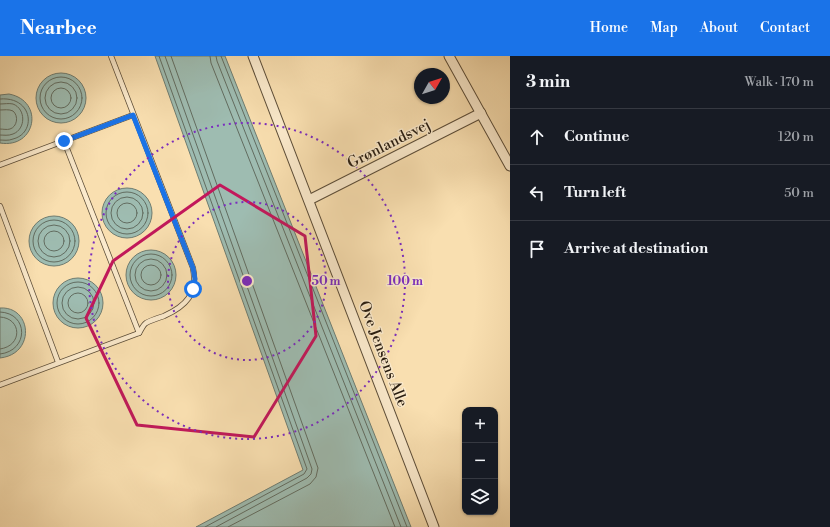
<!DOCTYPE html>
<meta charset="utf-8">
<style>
body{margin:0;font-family:"Libre Bodoni",serif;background:#20242c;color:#f1f3f6}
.controls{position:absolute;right:12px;bottom:12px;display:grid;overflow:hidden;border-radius:8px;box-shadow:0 1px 3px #0004}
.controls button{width:36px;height:36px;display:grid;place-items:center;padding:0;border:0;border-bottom:1px solid #363941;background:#171b24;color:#f1f3f6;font:20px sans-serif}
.compass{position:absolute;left:414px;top:12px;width:36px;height:36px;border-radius:50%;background:#171b24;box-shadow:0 1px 3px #0004;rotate:51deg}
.stop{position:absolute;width:12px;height:12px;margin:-9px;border:3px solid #1a73e8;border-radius:50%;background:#fff}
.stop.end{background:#1a73e8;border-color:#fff;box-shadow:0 1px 4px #0008}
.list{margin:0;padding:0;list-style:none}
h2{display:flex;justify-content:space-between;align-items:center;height:52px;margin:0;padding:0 16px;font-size:17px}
h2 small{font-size:13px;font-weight:400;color:#9ea1a6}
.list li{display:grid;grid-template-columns:26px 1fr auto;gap:12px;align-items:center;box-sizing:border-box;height:56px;padding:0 16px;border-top:1px solid #363941}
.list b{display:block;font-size:15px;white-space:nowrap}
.list em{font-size:13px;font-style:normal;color:#9ea1a6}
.icon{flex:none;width:22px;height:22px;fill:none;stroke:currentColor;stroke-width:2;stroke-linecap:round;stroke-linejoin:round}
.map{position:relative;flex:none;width:510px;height:471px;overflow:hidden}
header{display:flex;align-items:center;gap:24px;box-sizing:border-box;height:56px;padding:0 20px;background:#1a73e8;color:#fff}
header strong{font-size:19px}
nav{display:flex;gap:22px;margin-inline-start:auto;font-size:14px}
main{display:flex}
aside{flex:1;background:#171b24}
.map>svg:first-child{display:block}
.water{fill:#9ebcb1;stroke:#6e7c71}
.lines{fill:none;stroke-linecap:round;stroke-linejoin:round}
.shore{stroke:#626c60;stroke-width:1}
.lane-casing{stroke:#5c4d38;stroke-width:6}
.street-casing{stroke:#5c4d38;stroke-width:11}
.lane{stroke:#fbeacc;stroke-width:4.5}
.street{stroke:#fbeacc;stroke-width:9}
.route{stroke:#1a73e8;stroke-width:5}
.marked{fill:none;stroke:#c2185b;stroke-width:3;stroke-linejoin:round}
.ring{fill:none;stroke:#7b2cbf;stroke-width:2;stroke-dasharray:2 4}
.labels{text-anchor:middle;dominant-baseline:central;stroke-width:3;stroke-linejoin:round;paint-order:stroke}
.street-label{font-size:15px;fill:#271c10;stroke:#fbeacc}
.centre{fill:#7b2cbf;stroke:#fbeacc;stroke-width:2}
.ring-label{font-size:12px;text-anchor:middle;font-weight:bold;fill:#7b2cbf;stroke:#fbeacc;stroke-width:3;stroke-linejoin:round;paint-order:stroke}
</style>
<header>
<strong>Nearbee</strong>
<nav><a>Home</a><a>Map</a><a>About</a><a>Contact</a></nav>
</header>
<main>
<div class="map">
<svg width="510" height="471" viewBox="0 0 510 471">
<rect width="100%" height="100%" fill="#f9dfb0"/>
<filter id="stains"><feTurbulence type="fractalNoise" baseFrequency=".005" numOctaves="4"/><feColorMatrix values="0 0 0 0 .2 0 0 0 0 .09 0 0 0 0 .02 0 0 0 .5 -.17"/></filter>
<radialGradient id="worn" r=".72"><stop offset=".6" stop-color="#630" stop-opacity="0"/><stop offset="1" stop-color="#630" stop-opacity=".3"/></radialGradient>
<g class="water">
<polygon points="155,0 225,0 411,471 196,471 303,414"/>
<circle cx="61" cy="42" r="25"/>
<path d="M 9,38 C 45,45 36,93 0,87 L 0,39 Z"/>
<circle cx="127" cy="157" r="25"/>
<circle cx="54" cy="185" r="25"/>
<circle cx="151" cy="219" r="25"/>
<circle cx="78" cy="247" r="25"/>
<path d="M 0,252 C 32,250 36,298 0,302 Z"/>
</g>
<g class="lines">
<g class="shore">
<polyline points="159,0 307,413 304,418 205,471"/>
<polyline points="165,0 312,413 311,418 307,422 216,471"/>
<polyline points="171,0 318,412 316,421 310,428 228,471"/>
<polyline points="210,0 211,7 395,471"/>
<polyline points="216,0 217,5 401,471"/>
<polyline points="221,0 407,471"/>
<circle cx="61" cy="42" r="21"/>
<circle cx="61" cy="42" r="16"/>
<circle cx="61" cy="42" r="10"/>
<path d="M 0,43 C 33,40 37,77 13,83 C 8,85 4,84 0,84"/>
<path d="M 0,48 C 4,48 9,47 13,48 C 26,53 26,73 13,78 C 8,80 4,79 0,79"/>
<path d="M 0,54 C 4,54 9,53 13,55 C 19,60 17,71 10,73 C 7,74 3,73 0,73"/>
<circle cx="127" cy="157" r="21"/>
<circle cx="127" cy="157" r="16"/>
<circle cx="127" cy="157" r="10"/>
<circle cx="54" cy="185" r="21"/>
<circle cx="54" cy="185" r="16"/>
<circle cx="54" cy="185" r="10"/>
<circle cx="151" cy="219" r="21"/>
<circle cx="151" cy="219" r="16"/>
<circle cx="151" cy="219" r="10"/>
<circle cx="78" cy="247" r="21"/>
<circle cx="78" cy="247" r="16"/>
<circle cx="78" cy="247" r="10"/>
<path d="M 0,256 C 29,257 29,295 0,298"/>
<path d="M 0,261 C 22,262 23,290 0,293"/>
</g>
<defs>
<g id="lane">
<polyline points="64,85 139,277"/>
<polyline points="0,109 133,59"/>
<polyline points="0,150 58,306"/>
<path d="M 0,329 L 139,277 C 141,274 143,269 146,267 C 151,264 158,262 164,260 C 186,250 198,238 193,212 L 111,0"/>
</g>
<g id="street">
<polyline points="253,0 434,471"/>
<polyline points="449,0 510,110"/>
<polyline points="309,144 481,57"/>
</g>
</defs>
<use href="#lane" class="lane-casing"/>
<use href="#street" class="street-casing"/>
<use href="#lane" class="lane"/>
<use href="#street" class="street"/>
</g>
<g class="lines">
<polyline class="route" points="64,85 133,59 193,212 195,223 193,233"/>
</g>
<path class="marked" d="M 220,129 L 305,180 L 316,280 L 254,381 L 137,369 L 86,262 L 113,205 Z"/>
<g class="ring">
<circle cx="247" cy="225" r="79"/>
<circle cx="247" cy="225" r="158"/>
</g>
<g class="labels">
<g class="street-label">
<text transform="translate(389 88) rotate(-27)">Grønlandsvej</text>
<text transform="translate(383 298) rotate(69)">Ove Jensens Alle</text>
</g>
</g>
<circle cx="247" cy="225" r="6" class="centre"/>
<g class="ring-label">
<text x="326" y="229">50 m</text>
<text x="405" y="229">100 m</text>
</g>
<rect width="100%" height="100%" filter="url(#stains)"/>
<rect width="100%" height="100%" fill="url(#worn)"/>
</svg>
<div class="controls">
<button>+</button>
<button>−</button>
<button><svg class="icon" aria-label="layers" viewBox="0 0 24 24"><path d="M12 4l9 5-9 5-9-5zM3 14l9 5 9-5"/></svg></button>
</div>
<svg class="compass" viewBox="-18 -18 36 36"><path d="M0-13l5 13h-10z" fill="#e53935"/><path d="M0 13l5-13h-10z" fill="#9ea1a6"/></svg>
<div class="stop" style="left:193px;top:233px"></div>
<div class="stop end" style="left:64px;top:85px"></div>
</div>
<aside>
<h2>3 min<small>Walk · 170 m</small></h2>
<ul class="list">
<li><svg class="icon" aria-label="ahead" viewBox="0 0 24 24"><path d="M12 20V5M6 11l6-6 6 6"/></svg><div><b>Continue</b></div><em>120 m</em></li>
<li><svg class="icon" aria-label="left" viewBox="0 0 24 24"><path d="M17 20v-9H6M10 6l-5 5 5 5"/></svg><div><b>Turn left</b></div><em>50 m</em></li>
<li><svg class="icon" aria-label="arrive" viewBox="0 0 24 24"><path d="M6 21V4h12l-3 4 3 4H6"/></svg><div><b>Arrive at destination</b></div></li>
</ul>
</aside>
</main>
